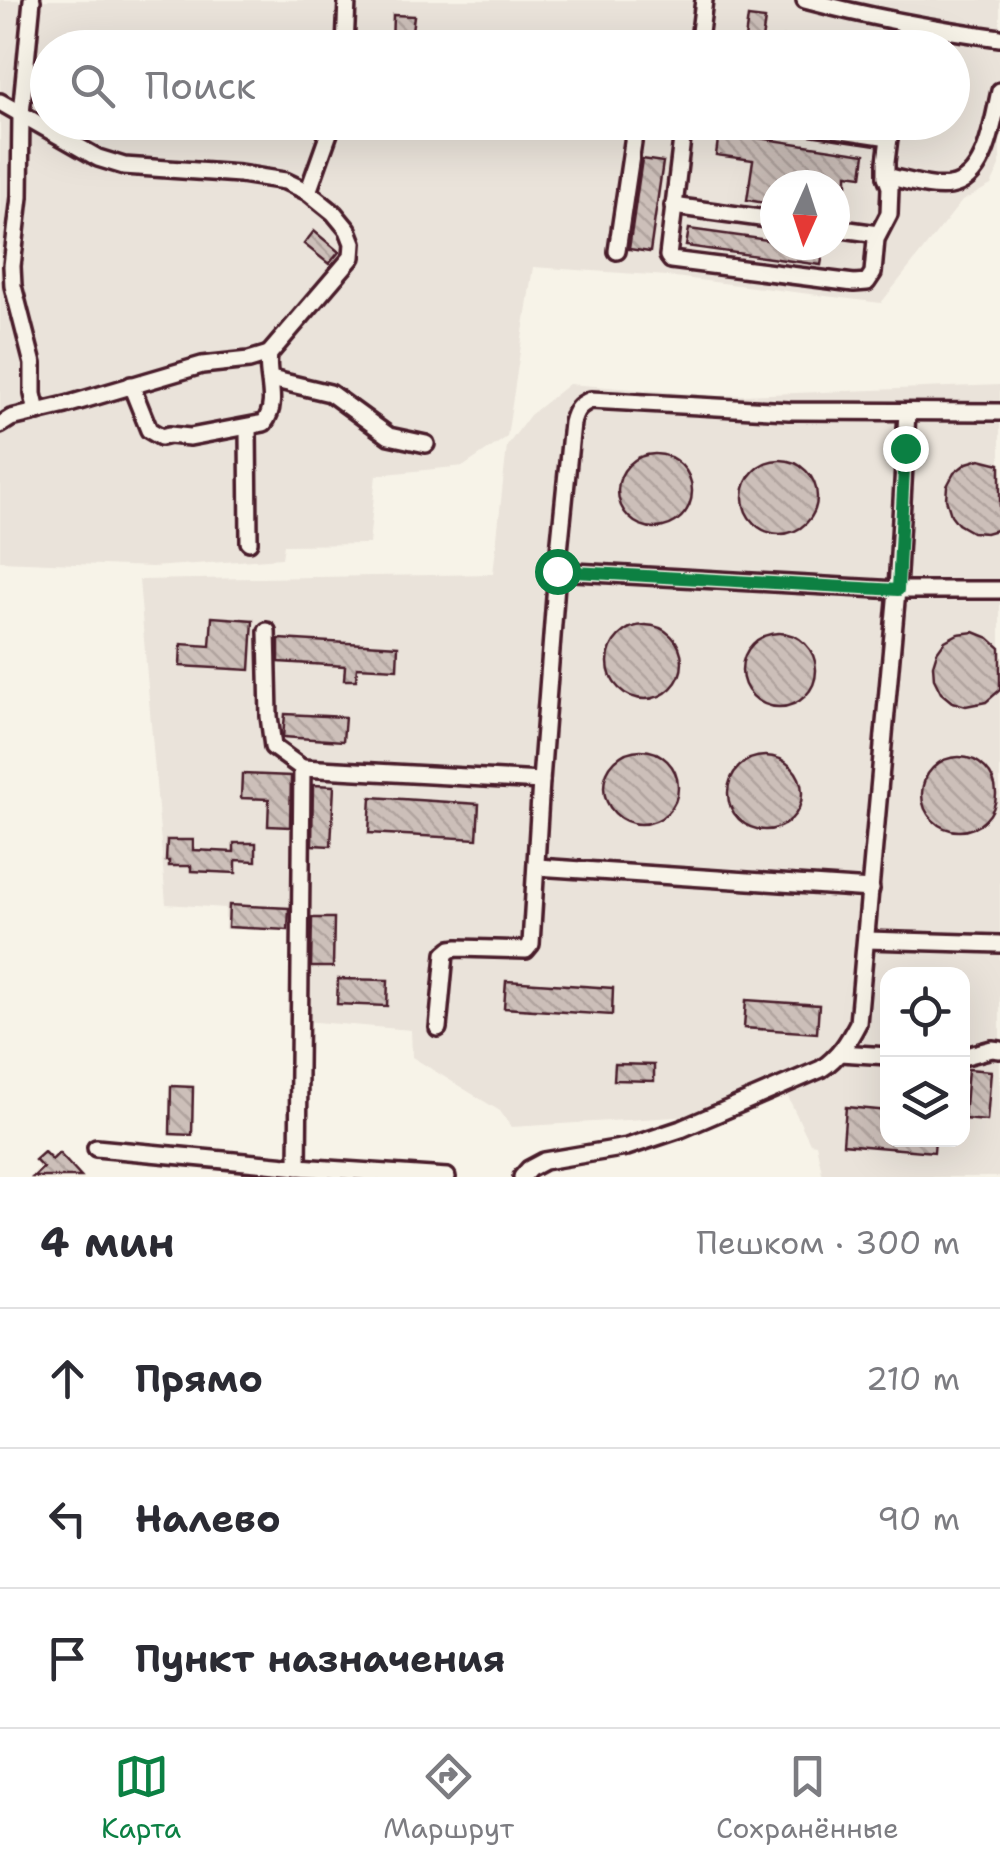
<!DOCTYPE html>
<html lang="ru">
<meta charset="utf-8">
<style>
body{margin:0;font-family:"Shantell Sans",sans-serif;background:#f2f2f3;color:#2b2b33}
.controls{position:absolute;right:30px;bottom:30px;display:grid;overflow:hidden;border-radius:20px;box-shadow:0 10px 40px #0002}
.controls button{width:90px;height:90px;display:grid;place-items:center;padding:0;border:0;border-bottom:2px solid #e1e1e2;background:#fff;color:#2b2b33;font:50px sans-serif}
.compass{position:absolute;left:760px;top:170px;width:90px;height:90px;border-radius:50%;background:#fff;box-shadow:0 10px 40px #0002;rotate:183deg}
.stop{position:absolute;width:30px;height:30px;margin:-22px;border:8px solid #0b8043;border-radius:50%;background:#fff}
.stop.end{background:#0b8043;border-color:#fff;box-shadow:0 2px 10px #0008}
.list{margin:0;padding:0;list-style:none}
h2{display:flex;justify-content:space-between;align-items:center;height:130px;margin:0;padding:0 40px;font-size:42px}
h2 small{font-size:32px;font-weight:400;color:#7c7c81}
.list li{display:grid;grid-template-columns:65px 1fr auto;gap:30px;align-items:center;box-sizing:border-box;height:140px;padding:0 40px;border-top:2px solid #e1e1e2}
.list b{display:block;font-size:38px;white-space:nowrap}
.list em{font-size:32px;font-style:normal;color:#7c7c81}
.icon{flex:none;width:55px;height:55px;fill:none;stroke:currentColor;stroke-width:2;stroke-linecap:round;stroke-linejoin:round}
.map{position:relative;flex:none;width:1000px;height:1177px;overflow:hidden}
.search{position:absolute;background:#fff;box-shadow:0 10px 40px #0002;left:30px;right:30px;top:30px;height:110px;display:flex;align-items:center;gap:25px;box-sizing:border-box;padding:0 35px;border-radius:55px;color:#7c7c81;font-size:38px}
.sheet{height:550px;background:#fff}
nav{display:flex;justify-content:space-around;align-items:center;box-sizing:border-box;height:140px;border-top:2px solid #e1e1e2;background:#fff;font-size:28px;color:#7c7c81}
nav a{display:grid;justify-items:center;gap:5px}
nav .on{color:#0b8043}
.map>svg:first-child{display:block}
.built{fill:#eae3da;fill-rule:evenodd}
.building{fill:url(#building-back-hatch);stroke:#4a1f2b;stroke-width:2.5}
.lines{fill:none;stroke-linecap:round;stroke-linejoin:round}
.minor-casing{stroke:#4a1f2b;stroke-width:22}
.minor{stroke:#f7f3e8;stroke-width:15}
.route{stroke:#0b8043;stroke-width:12}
</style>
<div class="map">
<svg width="1000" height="1177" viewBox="0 0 1000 1177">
<defs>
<pattern id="building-back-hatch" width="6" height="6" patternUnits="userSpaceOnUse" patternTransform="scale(2.5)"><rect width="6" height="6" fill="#ccbfb9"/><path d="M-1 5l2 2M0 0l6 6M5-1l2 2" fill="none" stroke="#b1a49f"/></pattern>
</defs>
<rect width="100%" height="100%" fill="#f7f3e8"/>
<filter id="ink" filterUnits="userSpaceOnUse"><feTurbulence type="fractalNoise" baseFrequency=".01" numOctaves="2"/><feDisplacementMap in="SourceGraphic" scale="20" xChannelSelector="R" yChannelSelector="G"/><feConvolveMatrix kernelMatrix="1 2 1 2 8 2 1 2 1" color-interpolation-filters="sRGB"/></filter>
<g filter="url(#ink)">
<g class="built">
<path d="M 0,0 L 1000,0 L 1000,166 L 991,185 L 962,201 L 881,303 L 667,276 L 533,267 L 507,437 L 464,466 L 376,475 L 369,544 L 284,545 L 282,558 L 152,567 L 0,561 ZM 48,48 L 952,48 L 952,122 L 48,122 ZM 775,185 L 835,185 L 835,245 L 775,245 Z"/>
<path d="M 569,384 L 719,396 L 1000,385 L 1000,1177 L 823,1177 L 816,1144 L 810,1143 L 779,1078 L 692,1116 L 511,1127 L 500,1111 L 412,1057 L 411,1030 L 304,1021 L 306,932 L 225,929 L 225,908 L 166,904 L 139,580 L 493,574 L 507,446 L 530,415 ZM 888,974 L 962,974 L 962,1140 L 888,1140 Z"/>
</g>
<g class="building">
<polygon points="393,15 414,16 410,46 392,45"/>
<polygon points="748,17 765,19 761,47 783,37 790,39 798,48 753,48 744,46"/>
<polygon points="719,132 865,154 862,176 847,174 847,185 774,185 771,204 747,200 753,160 716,155"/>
<polygon points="642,159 663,162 650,252 629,249"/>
<polygon points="689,229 775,241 775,245 824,248 821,265 686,246"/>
<polygon points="314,231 339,252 329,264 304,244"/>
<circle cx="655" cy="491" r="37"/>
<polygon points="980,459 1000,464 1000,529 986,533 972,532 958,524 951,515 946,499 947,486 954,473 967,463"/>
<circle cx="780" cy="497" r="37"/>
<polygon points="212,617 253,620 250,670 180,666 181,644 210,646"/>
<circle cx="645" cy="662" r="37"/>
<polygon points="974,632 989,638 1000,648 1000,690 986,702 966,706 952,702 941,693 934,679 933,665 937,652 945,641 958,634"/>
<circle cx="779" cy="670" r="37"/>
<polygon points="279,639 398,646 397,669 357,667 356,680 344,680 345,666 279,662"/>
<polygon points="285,714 345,717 343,741 283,737"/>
<circle cx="641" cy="787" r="37"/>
<circle cx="765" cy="793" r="37"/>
<circle cx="959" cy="794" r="37"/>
<polygon points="242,774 291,776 290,827 268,826 269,799 241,798"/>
<polygon points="313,785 334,786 331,846 312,845"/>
<polygon points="371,797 479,804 477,839 369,833"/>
<polygon points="167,840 193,840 193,850 234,852 234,843 256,843 256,861 236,860 236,873 191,871 191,866 169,866 169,861 166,861"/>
<polygon points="229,905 289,908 288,930 228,927"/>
<polygon points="312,918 334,918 333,967 311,967"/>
<polygon points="338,979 388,980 387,1006 337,1004"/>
<polygon points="506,981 613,988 612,1015 504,1008"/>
<polygon points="746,1000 819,1005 817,1033 744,1028"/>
<polygon points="615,1064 654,1065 654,1081 614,1080"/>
<polygon points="968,1069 991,1071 987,1121 964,1119"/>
<polygon points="171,1086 193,1087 192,1135 170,1134"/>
<polygon points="846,1107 888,1111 888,1140 935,1140 934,1152 843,1144"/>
<polygon points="44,1152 52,1160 59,1153 81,1177 33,1177 43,1168 35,1160"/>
</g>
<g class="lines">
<defs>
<g id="minor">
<polyline points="32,0 21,114 20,197 12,266 13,286 33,364 33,394 37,412"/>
<path d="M 805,0 C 869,17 934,29 1000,38"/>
<polyline points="548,47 550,48"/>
<polyline points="345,48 347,0"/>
<polyline points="698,48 704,0"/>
<polyline points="902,48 906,23"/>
<path d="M 0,102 L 98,158 L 124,166 L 240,174 L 285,181 L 308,192 L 334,213 L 348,230 L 353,243 L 352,257 L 269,354 C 265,377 280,402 264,423 L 190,437 L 169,435 L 161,437 L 149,430 L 131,385"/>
<polyline points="684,122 668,256 671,260 854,283 867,282 873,273 876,239 889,214 890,187 886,176 886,162 891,122"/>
<polyline points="789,122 889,137"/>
<path d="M 886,176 C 906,180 931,189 950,186 C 987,180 993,120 1000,91"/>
<polyline points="308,192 333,122"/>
<polyline points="673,206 775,220"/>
<polyline points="835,228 878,234"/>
<polyline points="617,251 636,122"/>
<polyline points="271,379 330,393 389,436 426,444"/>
<polyline points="0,425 11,418 66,405 202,365 249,360 269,354"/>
<polyline points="248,427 249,542"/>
<polyline points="557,571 897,590 1000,590"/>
<polyline points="267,631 269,716 273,747 302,768 298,1167"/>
<polyline points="302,768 541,781"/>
<polyline points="537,867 871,889"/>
<polyline points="867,940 1000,944"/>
<path d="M 438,1028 L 445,954 L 451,949 L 458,948 L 526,950 L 531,944 L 541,781 L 557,571 L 572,423 C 575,410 579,405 591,400 L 789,411 L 1000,412"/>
<polyline points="840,1053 888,1056"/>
<polyline points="962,1057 992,1049 1000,1050"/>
<polyline points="96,1148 298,1167 447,1177"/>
<path d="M 522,1177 L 529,1169 L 544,1161 L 627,1147 L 681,1129 L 821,1069 C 839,1057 848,1042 858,1023 L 897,590 L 907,412"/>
</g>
</defs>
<use href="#minor" class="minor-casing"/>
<use href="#minor" class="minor"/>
</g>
</g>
<g class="lines" filter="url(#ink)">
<polyline class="route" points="557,571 898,590 905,448"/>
</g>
</svg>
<div class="controls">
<button><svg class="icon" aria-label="locate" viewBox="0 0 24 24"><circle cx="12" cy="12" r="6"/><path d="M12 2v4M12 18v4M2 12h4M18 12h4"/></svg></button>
<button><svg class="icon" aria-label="layers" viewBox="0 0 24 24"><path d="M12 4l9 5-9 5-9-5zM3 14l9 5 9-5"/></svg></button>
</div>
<svg class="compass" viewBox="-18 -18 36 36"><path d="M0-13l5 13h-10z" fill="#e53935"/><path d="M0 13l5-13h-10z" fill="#7c7c81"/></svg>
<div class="stop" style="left:557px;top:571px"></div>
<div class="stop end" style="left:905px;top:448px"></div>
<div class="search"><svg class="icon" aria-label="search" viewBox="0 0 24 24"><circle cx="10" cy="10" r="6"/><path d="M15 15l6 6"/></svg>Поиск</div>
</div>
<section class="sheet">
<h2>4 мин<small>Пешком · 300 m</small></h2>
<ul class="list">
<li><svg class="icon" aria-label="ahead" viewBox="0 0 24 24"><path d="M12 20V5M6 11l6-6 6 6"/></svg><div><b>Прямо</b></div><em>210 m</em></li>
<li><svg class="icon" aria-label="left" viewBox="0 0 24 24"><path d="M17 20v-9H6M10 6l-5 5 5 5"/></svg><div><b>Налево</b></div><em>90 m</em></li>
<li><svg class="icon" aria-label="arrive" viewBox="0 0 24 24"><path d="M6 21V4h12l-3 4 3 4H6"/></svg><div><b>Пункт назначения</b></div></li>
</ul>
</section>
<nav>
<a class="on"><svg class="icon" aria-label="map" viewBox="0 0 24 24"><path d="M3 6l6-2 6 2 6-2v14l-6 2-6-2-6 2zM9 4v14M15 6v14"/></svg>Карта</a>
<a><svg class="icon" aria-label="directions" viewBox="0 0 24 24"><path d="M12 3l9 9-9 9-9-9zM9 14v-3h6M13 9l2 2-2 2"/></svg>Маршрут</a>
<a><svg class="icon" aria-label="saved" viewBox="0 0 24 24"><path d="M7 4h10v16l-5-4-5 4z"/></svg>Сохранённые</a>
</nav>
